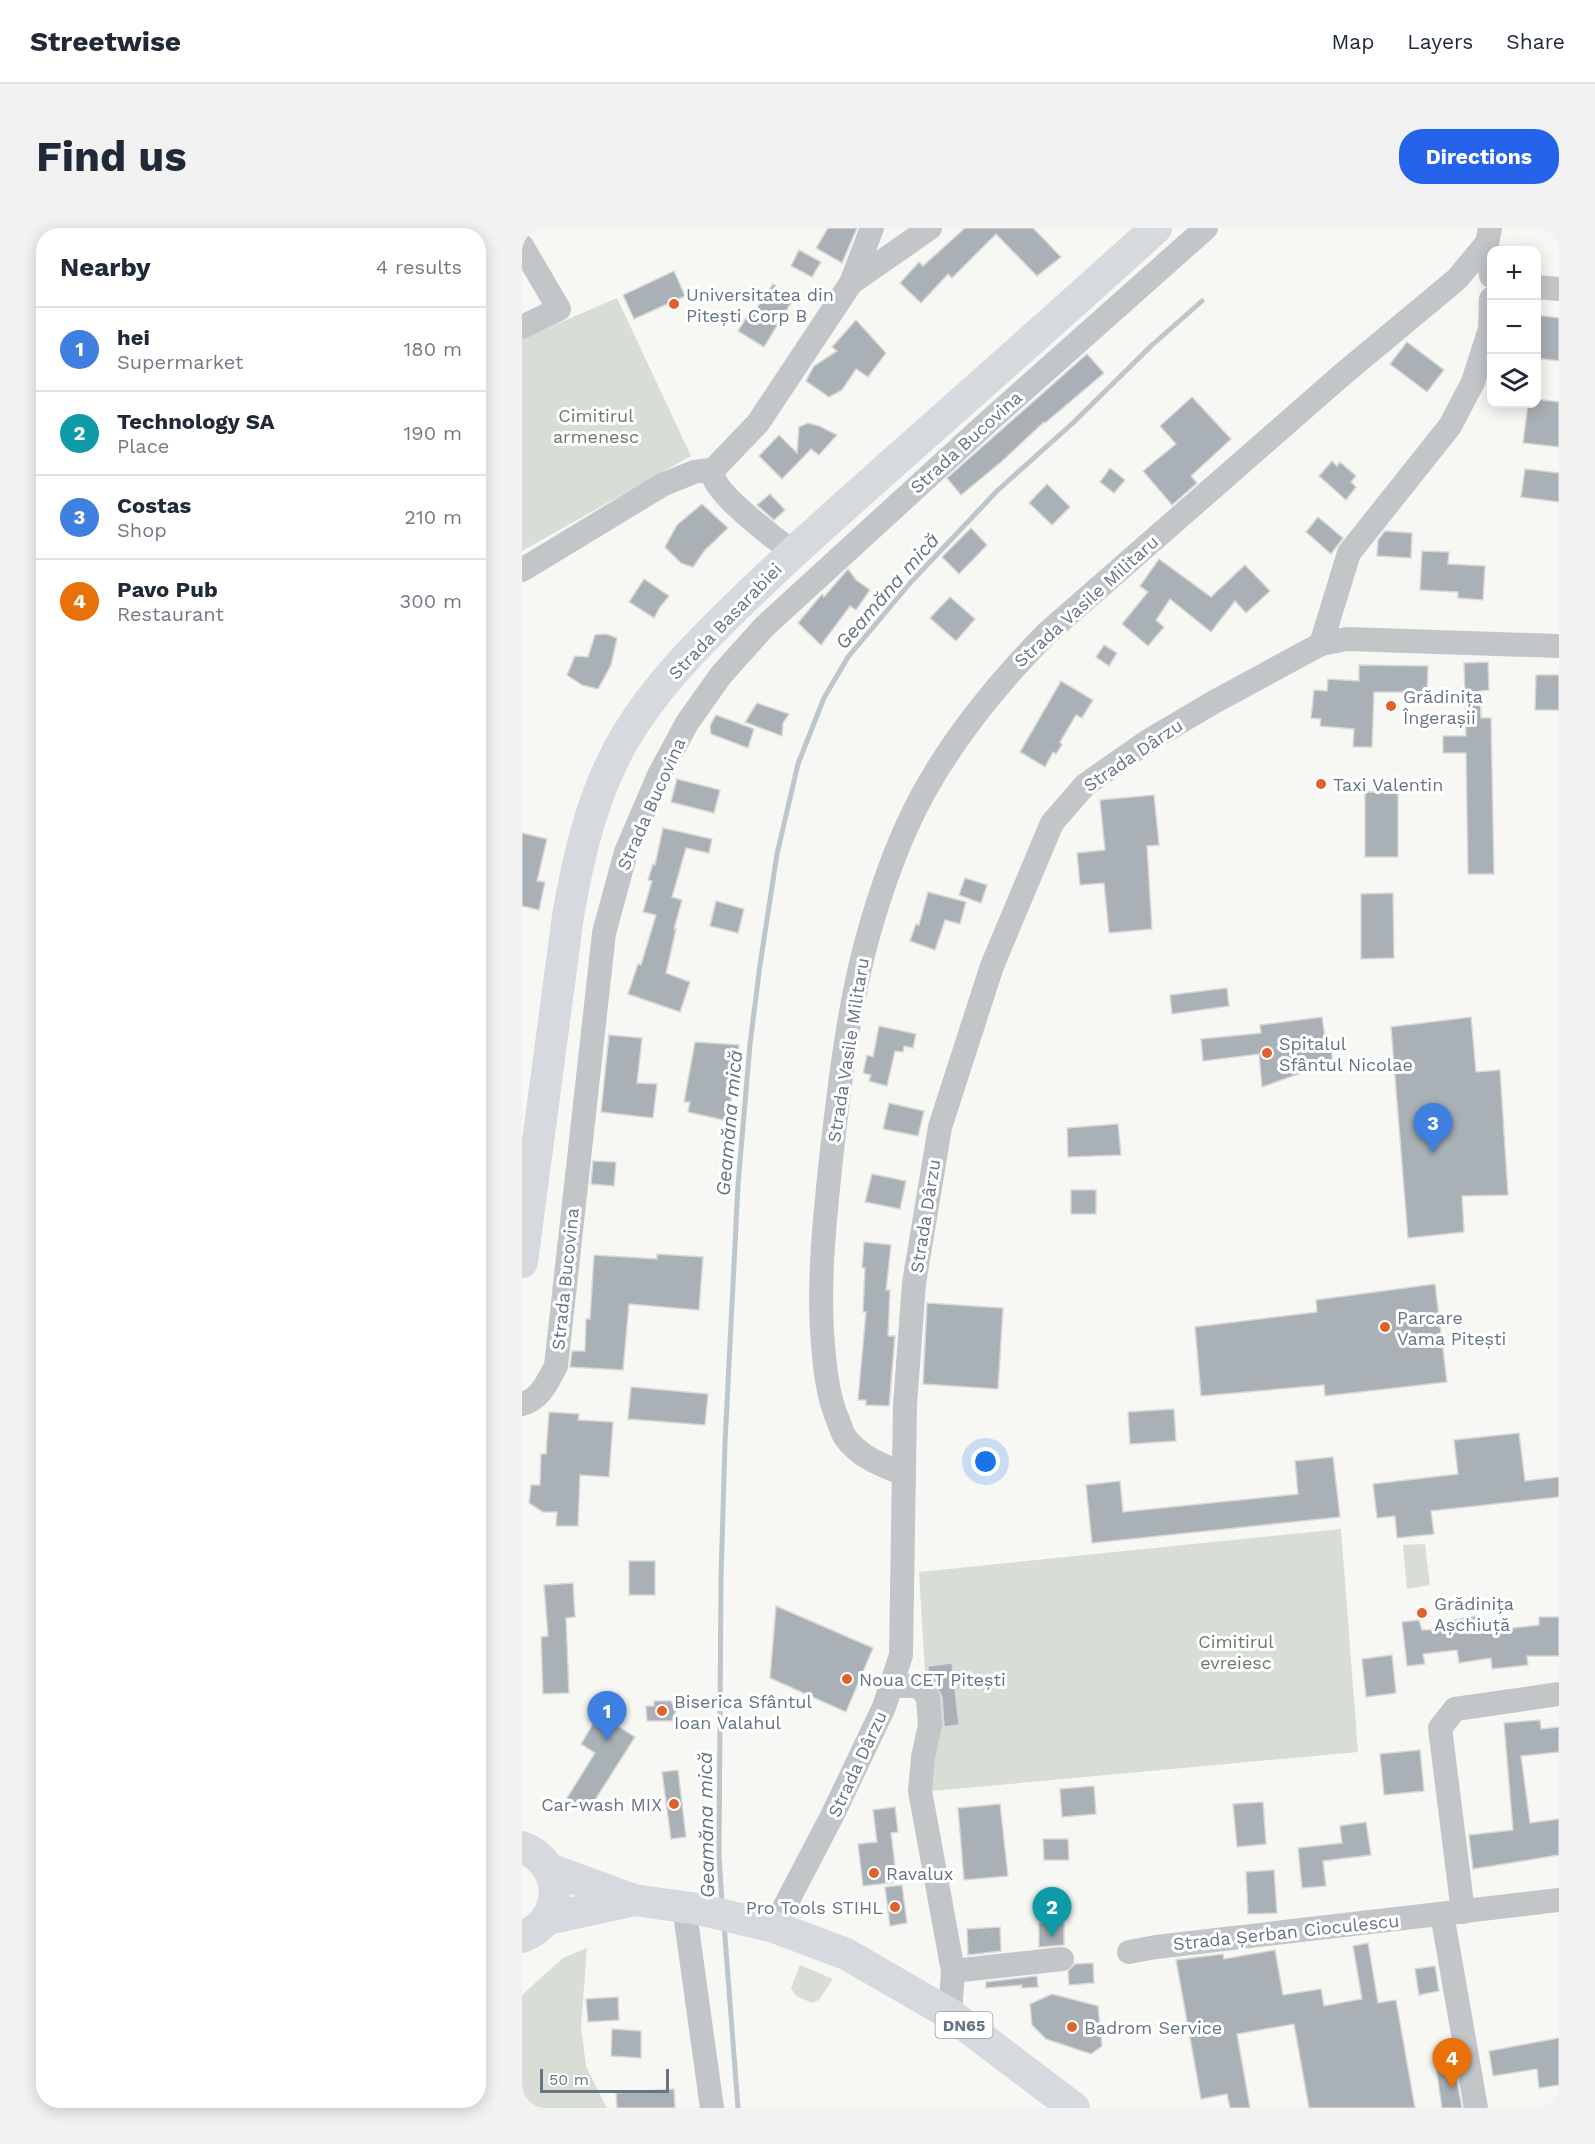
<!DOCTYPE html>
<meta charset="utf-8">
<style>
body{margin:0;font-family:"Work Sans",sans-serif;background:#f2f2f3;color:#1f2937}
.controls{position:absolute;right:18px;top:18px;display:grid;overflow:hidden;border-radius:12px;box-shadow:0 3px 15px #0003}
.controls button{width:54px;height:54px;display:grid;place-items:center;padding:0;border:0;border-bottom:2px solid #e0e1e3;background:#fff;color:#1f2937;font:30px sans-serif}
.scale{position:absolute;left:18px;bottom:15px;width:129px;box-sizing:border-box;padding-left:6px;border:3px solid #667584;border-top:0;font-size:16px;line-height:21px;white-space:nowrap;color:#667584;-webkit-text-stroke:4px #fff;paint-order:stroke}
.you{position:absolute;left:464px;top:1234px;width:21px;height:21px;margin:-15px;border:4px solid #fff;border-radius:50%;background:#1a73e8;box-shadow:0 0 0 9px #1a73e833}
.badge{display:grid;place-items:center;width:39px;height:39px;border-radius:50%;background:#2563eb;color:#fff;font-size:20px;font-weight:700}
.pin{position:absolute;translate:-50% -50px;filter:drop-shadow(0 2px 3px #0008)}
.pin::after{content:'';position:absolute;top:32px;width:21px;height:18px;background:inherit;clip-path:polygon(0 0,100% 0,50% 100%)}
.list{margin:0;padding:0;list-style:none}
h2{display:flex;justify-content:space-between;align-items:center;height:78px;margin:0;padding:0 24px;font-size:26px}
h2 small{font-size:20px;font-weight:400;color:#747a83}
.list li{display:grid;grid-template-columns:39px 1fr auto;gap:18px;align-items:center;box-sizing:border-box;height:84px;padding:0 24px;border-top:2px solid #e0e1e3}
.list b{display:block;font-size:22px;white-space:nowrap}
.list p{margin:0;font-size:20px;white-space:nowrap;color:#747a83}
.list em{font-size:20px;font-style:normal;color:#747a83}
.icon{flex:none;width:33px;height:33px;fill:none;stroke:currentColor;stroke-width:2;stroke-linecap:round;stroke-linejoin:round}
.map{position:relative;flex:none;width:1037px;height:1880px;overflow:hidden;border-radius:24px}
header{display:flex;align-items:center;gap:36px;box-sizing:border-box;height:84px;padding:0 30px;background:#fff;border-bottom:2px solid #e0e1e3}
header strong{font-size:28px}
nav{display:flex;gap:33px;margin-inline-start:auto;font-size:21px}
.intro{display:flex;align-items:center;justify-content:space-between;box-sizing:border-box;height:144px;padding:0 36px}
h1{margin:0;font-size:42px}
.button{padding:15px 27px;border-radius:24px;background:#2563eb;color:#fff;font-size:21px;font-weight:700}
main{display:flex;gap:36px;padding:0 36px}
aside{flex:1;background:#fff;border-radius:24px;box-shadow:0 3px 15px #0003}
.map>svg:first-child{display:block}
.green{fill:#d8ded5}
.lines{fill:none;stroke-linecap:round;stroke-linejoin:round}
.stream{stroke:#bcc6cb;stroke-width:5}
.building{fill:#a9b1b6;stroke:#d8d8d6;stroke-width:1.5}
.minor{stroke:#c2c6c9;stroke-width:24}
.major{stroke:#d6dade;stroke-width:32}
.poi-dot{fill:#e0612b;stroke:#fff;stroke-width:2}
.labels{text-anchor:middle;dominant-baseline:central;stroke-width:6;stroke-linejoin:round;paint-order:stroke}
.shield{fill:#fff;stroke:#949ea9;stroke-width:1.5}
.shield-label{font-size:16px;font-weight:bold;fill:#667584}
.poi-label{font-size:18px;fill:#667584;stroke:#fff;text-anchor:start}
.park-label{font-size:18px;fill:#687c65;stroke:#fff}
.street-label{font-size:18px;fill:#667584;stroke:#fff}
.water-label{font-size:20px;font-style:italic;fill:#637680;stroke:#fff}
</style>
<header>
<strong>Streetwise</strong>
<nav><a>Map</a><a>Layers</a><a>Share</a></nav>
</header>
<div class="intro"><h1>Find us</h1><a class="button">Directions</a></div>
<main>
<aside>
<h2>Nearby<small>4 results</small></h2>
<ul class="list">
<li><span class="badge" style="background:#3f7fe0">1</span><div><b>hei</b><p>Supermarket</p></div><em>180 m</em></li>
<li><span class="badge" style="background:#0f9aa8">2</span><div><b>Technology SA</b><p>Place</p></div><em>190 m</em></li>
<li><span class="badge" style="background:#3f7fe0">3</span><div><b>Costas</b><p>Shop</p></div><em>210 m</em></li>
<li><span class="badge" style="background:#e8710a">4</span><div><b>Pavo Pub</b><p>Restaurant</p></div><em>300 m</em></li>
</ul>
</aside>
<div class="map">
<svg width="1037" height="1880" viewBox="0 0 1037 1880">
<rect width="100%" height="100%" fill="#f7f7f4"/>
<g class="green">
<polygon points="95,70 169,228 0,323 0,111"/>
<polygon points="819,1301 836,1524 410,1563 397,1344"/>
<polygon points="903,1316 908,1357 885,1361 881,1317"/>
<polygon points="65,1720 59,1798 64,1838 85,1880 0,1880 0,1767 41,1730"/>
<polygon points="278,1737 311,1751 297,1772 290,1775 274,1768 269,1760"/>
</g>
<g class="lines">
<g class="stream">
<polyline points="200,1675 197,1628 199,1350 203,1215 216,957 228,816 238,737 255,626 276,536 302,470 326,429 389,354 475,263 552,194 629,118 680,73"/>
<polyline points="202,1696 216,1880"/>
</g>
</g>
<g class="building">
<polygon points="306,0 335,0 320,35 294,20"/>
<polygon points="443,0 511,0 539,29 515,48 474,6 430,50 426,46 399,75 378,55 397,34 401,38"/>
<polygon points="277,22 299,34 290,49 269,38"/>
<polygon points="152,43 163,68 112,91 101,67"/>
<polygon points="251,56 272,70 242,119 216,103 229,82 232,84"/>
<polygon points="1014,87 1037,90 1037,133 1014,130"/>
<polygon points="334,92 364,125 346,149 334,141 320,162 307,169 284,153 292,138 315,123 310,119"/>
<polygon points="885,114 922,142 905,164 868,136"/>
<polygon points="565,126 582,145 523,195 522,194 479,234 439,267 425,250"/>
<polygon points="670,169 709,211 669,248 675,255 650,277 621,243 654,216 638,198"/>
<polygon points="1014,171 1037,174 1037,219 1001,215 1006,176 1014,176"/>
<polygon points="286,195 297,198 315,207 297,227 289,221 260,251 237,228 257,207 275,225 277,199"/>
<polygon points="810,233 815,238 818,234 834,248 829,254 834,259 824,272 797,248"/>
<polygon points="588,240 603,252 592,265 578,254"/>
<polygon points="1003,241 1037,245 1037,274 999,269"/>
<polygon points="525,256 548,279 530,297 507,275"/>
<polygon points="248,266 263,282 252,292 235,277"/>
<polygon points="180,276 206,300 183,322 171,339 159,335 143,319 155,297"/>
<polygon points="796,289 821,310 809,326 784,304"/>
<polygon points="449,300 465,317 437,346 420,329"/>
<polygon points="863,303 890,305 889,330 855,328 856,312"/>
<polygon points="900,323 927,324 926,336 963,338 961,372 936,370 936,364 898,362"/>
<polygon points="637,331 689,369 723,337 748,363 724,385 713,373 689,404 648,371 634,392 642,399 626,418 600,396 626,364 618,358"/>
<polygon points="326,341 334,352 348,362 334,382 328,378 299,417 276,395 300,366 302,369"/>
<polygon points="122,351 147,368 138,379 132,390 107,374"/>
<polygon points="428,369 453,391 434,413 408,390"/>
<polygon points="84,406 95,410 89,437 76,461 60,457 45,447 53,428 66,429 73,407"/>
<polygon points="582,417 595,425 587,438 574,429"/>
<polygon points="966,434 967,462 958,463 959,490 969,490 972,646 946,646 944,525 921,525 921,508 944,508 942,435"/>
<polygon points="837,437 906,438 905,464 852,464 850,519 831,519 832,501 798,498 799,491 789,490 792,462 805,463 806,451 837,453"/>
<polygon points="1014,447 1037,447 1037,482 1013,482"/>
<polygon points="539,453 571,472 560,490 554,487 538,514 540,517 534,526 531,524 523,539 498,524"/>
<polygon points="235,475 267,486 261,495 260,508 223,494"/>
<polygon points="194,487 232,501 226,520 189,506 188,498"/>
<polygon points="155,551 198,562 192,585 149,574"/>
<rect x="843" y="564" width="33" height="65"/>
<polygon points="632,567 637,617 625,618 630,701 587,705 582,655 558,657 555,625 583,622 578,572"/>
<polygon points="141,600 190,611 187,625 164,620 150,669 160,672 152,701 154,701 144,745 168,754 158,784 106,766 116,736 119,737 134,687 121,684 130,653 126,652 131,636 133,637"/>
<polygon points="0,605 25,611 15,653 23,654 17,682 0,678"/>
<polygon points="443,650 465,657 459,675 437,667"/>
<polygon points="406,664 444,674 438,696 423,692 413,722 388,713 394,696 397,697"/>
<polygon points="871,665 872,730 839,731 839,666"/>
<polygon points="194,673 222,681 216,705 188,698"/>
<polygon points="705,760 707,778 650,786 648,767"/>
<polygon points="800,789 805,822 810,823 810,834 740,859 737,826 681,833 679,811 739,805 738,797"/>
<polygon points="949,789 954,844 978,842 986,967 940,968 942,1004 886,1010 869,799"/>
<polygon points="357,798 394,806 391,820 382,818 381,824 373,823 365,858 347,853 349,847 341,845 345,827 351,829"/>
<polygon points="87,807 120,810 115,855 135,856 131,890 79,884"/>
<polygon points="173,814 217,817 206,893 166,884 168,874 162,874"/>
<polygon points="367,875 402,883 396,908 361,901"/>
<polygon points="596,896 599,927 546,929 545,900"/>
<polygon points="71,933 94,934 92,958 69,956"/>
<polygon points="350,946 384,953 378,981 343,974"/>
<rect x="549" y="962" width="25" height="24"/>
<polygon points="342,1014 369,1017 364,1062 368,1062 366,1108 373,1108 367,1178 344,1177 344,1172 336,1172 344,1084 341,1084 343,1040 340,1040"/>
<polygon points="135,1026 181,1029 177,1082 107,1076 101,1142 48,1139 50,1123 63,1123 64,1091 68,1091 72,1027 135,1031"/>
<polygon points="913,1056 925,1154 803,1168 802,1157 679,1168 673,1099 795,1084 794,1072"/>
<polygon points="405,1075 481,1080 476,1161 401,1156"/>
<polygon points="109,1159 186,1166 183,1197 106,1191"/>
<polygon points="652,1181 654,1213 608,1216 606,1184"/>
<polygon points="27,1184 57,1186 56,1192 91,1194 87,1249 58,1247 56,1298 34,1298 35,1284 21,1284 7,1275 9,1257 18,1257 19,1226 24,1226"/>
<polygon points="997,1205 1003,1253 1037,1249 1037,1269 909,1283 912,1306 875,1310 873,1288 855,1290 851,1256 936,1246 932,1212"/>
<polygon points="811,1229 818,1289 570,1315 564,1257 598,1253 601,1284 776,1266 773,1233"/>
<rect x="107" y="1333" width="26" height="34"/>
<polygon points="51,1355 53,1389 44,1390 47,1465 21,1466 19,1409 26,1408 22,1357"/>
<polygon points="254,1378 351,1420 324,1484 248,1450"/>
<polygon points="955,1388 957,1404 1017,1397 1017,1389 1037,1389 1037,1428 1005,1428 1006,1437 970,1441 969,1430 937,1435 935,1422 901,1426 903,1436 885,1438 880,1394 897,1392 900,1402 932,1401 931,1392"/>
<polygon points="870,1427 874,1465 844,1469 840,1431"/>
<polygon points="430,1435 437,1497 422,1499 420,1468 407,1447 406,1438"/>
<polygon points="132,1473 149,1473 154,1483 150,1493 125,1493 124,1478 132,1478"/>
<polygon points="77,1486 113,1509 66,1583 45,1570 73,1525 59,1516"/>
<polygon points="1018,1492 1019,1501 1037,1499 1037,1524 999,1528 1008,1595 1037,1591 1037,1627 951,1641 947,1607 991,1602 982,1495"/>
<polygon points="898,1522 902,1563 862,1567 858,1526"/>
<polygon points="156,1542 164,1609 149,1611 140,1544"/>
<polygon points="572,1558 574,1586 540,1589 538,1561"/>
<polygon points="741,1574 744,1616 715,1619 711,1576"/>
<polygon points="478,1576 486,1648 442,1652 436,1580"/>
<polygon points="373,1579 376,1604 369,1605 375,1654 341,1658 336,1616 355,1614 351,1582"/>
<polygon points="844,1594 849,1627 801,1633 804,1658 780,1660 776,1620 820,1615 818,1598"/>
<polygon points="521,1611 546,1611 547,1632 522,1632"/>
<polygon points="752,1642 755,1685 726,1686 724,1644"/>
<polygon points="380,1657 385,1695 368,1698 363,1659"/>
<polygon points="534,1666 537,1695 542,1695 542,1717 517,1719 517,1695 522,1695 519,1667"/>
<polygon points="478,1699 479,1723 446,1727 445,1701"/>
<polygon points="846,1715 856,1775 874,1772 893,1880 787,1880 772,1796 715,1806 728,1880 708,1880 705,1866 679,1871 654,1732 701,1726 702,1731 753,1722 761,1767 799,1761 802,1778 840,1771 831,1718"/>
<polygon points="571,1735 572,1755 547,1757 546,1743 553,1736"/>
<polygon points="913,1738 917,1763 897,1767 893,1741"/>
<polygon points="515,1748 516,1759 500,1760 500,1757 464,1760 464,1754"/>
<polygon points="530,1766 576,1778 580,1818 569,1826 524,1811 510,1797 508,1776"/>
<polygon points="96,1769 97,1792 66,1794 64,1771"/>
<polygon points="90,1801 119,1803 119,1830 89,1828"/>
<polygon points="1037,1810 1037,1857 1017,1860 1015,1841 971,1848 967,1823"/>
<polygon points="932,1837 940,1880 920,1880 914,1839"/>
<polygon points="152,1861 153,1880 95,1880 94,1865"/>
</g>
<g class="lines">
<g class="minor">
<polyline points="965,15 969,48"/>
<polyline points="0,18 37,81 0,99"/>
<polyline points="329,55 408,0"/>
<polyline points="1014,59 1037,61"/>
<path d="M 271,324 C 253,311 198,269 192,250 C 191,247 192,244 192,241 L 236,195 L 329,55 L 350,0"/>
<polyline points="0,342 140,257 172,244 192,241"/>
<polyline points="799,416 825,411 1037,418"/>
<path d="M 0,1176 C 18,1172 26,1153 34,1138 L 82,705 L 104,624 L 137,547 L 165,495 L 199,447 L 242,399 L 467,193 L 684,0"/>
<path d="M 382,1246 C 361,1238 337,1229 323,1209 C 320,1205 318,1197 316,1192 C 307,1172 304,1150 302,1128 C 295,1062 302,997 309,931 C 317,862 325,791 342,723 C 353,681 367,638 385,598 C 418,525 469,462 525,405 L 821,146 L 935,51 L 965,15 L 968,0"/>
<polyline points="370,1458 398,1458 406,1470 408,1497 401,1529 398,1563 431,1743 428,1786"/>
<polyline points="162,1678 190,1880"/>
<polyline points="941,1684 918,1500 933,1481 1037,1466"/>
<polyline points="920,1686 954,1880"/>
<polyline points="252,1699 311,1586 362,1479 379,1427 383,1177 392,1055 418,899 470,738 530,595 563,557 626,513 692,474 799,416 827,325 928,198 951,154 968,101 969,71"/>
<polyline points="607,1724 634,1719 1037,1672"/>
<polyline points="431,1743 540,1731"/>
</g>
<g class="major">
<path d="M 0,1034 L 46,688 C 57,625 71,564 104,508 C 134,458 175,417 216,377 C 251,343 288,309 325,276 C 428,184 532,93 634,0"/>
<path d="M 0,1619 C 43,1636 44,1692 0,1709"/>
<polyline points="27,1641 112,1672 176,1681 252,1699 324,1726 428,1786 552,1880"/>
<polyline points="25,1691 112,1672"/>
</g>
</g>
<g class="poi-dot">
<circle cx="152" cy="76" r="6"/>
<circle cx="869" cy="478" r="6"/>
<circle cx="799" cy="556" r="6"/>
<circle cx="745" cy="825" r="6"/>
<circle cx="863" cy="1099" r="6"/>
<circle cx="900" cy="1385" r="6"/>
<circle cx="325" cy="1451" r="6"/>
<circle cx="140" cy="1483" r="6"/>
<circle cx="152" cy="1576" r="6"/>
<circle cx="352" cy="1645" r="6"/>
<circle cx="373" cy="1679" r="6"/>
<circle cx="550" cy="1799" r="6"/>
</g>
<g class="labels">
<rect class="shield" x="413.5" y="1784" width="57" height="26" rx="4.5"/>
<g class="shield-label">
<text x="442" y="1797">DN65</text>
</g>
<g class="poi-label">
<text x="164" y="66">Universitatea din<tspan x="164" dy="21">Pitești Corp B</tspan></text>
<text x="881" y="468">Grădinița<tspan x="881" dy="21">Îngerașii</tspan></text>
<text x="811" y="556">Taxi Valentin</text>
<text x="757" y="815">Spitalul<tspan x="757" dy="21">Sfântul Nicolae</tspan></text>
<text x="875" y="1089">Parcare<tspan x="875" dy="21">Vama Pitești</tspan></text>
<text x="912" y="1375">Grădinița<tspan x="912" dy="21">Așchiuță</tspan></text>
<text x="337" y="1451">Noua CET Pitești</text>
<text x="152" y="1473">Biserica Sfântul<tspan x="152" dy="21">Ioan Valahul</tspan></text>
<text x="140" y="1576" text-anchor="end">Car-wash MIX</text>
<text x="364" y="1645">Ravalux</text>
<text x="361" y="1679" text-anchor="end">Pro Tools STIHL</text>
<text x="562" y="1799">Badrom Service</text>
</g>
<g class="park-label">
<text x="74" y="187">Cimitirul<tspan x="74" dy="21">armenesc</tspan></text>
<text x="714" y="1413">Cimitirul<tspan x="714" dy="21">evreiesc</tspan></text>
</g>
<g class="street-label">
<text transform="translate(444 214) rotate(-42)">Strada Bucovina</text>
<text transform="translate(564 373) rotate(-42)">Strada Vasile Militaru</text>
<text transform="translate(203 393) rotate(-46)">Strada Basarabiei</text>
<text transform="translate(611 527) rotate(-34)">Strada Dârzu</text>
<text transform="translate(129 576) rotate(-66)">Strada Bucovina</text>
<text transform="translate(326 822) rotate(-81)">Strada Vasile Militaru</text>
<text transform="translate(403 988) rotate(-81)">Strada Dârzu</text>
<text transform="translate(43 1051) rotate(-84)">Strada Bucovina</text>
<text transform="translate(335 1536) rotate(-65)">Strada Dârzu</text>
<text transform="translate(764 1704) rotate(-6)">Strada Șerban Cioculescu</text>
</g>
<g class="water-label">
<text transform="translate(365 363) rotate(-49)">Geamăna mică</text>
<text transform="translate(207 895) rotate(-85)">Geamăna mică</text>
<text transform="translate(184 1597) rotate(-91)">Geamăna mică</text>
</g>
</g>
</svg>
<div class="controls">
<button>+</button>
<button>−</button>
<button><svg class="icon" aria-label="layers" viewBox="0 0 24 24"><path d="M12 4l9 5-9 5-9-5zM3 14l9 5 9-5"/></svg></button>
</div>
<div class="scale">50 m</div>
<div class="you"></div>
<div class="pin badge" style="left:85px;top:1513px;background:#3f7fe0">1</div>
<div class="pin badge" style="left:530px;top:1709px;background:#0f9aa8">2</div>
<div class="pin badge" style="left:911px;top:925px;background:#3f7fe0">3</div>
<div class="pin badge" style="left:930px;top:1860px;background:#e8710a">4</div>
</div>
</main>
